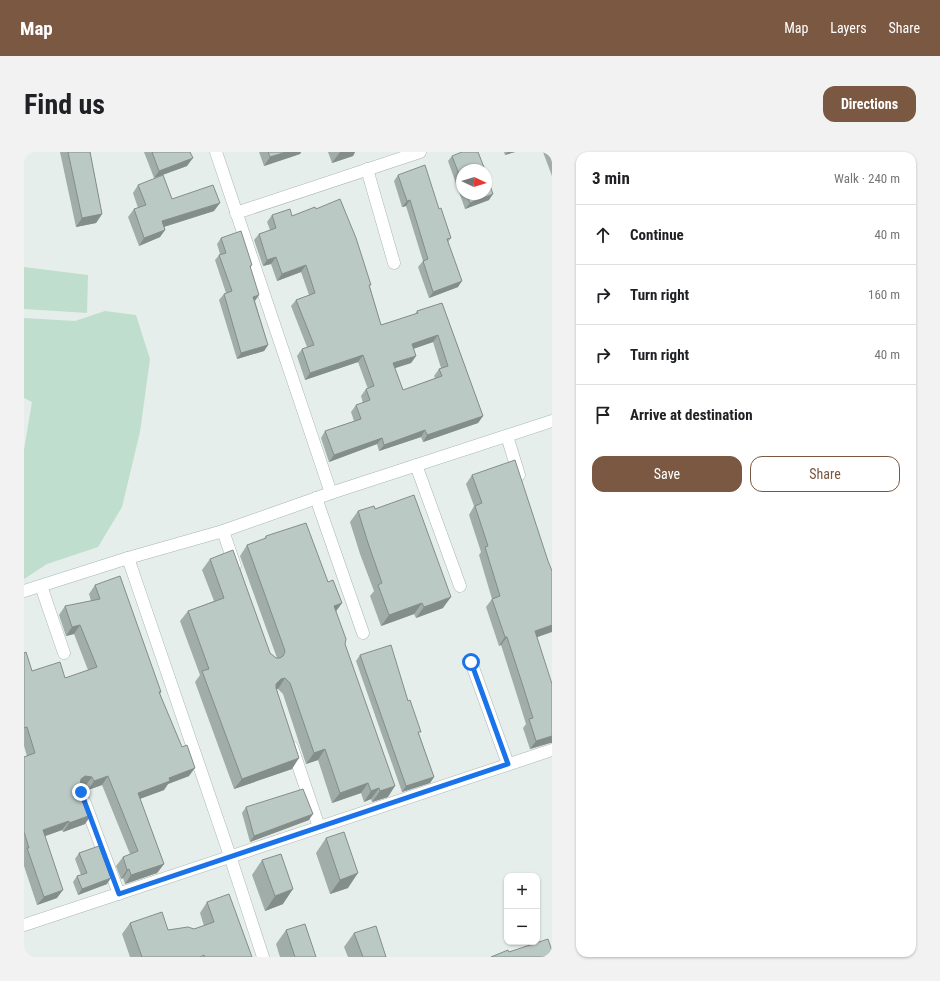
<!DOCTYPE html>
<meta charset="utf-8">
<style>
body{margin:0;font-family:"Roboto Condensed",sans-serif;background:#f2f2f2;color:#202124}
.controls{position:absolute;right:12px;bottom:12px;display:grid;overflow:hidden;border-radius:8px;box-shadow:0 1px 3px #0004}
.controls button{width:36px;height:36px;display:grid;place-items:center;padding:0;border:0;border-bottom:1px solid #e0e0e0;background:#fff;color:#202124;font:20px sans-serif}
.compass{position:absolute;left:432px;top:12px;width:36px;height:36px;border-radius:50%;background:#fff;box-shadow:0 1px 3px #0004;rotate:94deg}
.stop{position:absolute;width:12px;height:12px;margin:-9px;border:3px solid #1a73e8;border-radius:50%;background:#fff}
.stop.end{background:#1a73e8;border-color:#fff;box-shadow:0 1px 4px #0008}
.list{margin:0;padding:0;list-style:none}
h2{display:flex;justify-content:space-between;align-items:center;height:52px;margin:0;padding:0 16px;font-size:17px}
h2 small{font-size:13px;font-weight:400;color:#757577}
.list li{display:grid;grid-template-columns:26px 1fr auto;gap:12px;align-items:center;box-sizing:border-box;height:60px;padding:0 16px;border-top:1px solid #e0e0e0}
.list b{display:block;font-size:15px;white-space:nowrap}
.list em{font-size:13px;font-style:normal;color:#757577}
.actions{display:flex;gap:8px;padding:12px 16px}
.actions a{flex:1;padding:9px 0;border:1px solid #7b5842;border-radius:12px;text-align:center;font-size:14px;color:#7b5842}
.actions .main{background:#7b5842;color:#fff}
.icon{flex:none;width:22px;height:22px;fill:none;stroke:currentColor;stroke-width:2;stroke-linecap:round;stroke-linejoin:round}
.map{position:relative;flex:none;width:528px;height:805px;overflow:hidden;border-radius:12px}
header{display:flex;align-items:center;gap:24px;box-sizing:border-box;height:56px;padding:0 20px;background:#7b5842;color:#fff}
header strong{font-size:19px}
nav{display:flex;gap:22px;margin-inline-start:auto;font-size:14px}
.intro{display:flex;align-items:center;justify-content:space-between;box-sizing:border-box;height:96px;padding:0 24px}
h1{margin:0;font-size:28px}
.button{padding:10px 18px;border-radius:12px;background:#7b5842;color:#fff;font-size:14px;font-weight:700}
main{display:flex;gap:24px;padding:0 24px}
aside{flex:1;background:#fff;border-radius:12px;box-shadow:0 1px 3px #0004}
.map>svg:first-child{display:block}
.green{fill:#c0decd}
.lines{fill:none;stroke-linecap:round;stroke-linejoin:round}
.minor-casing{stroke:#a8b6b4;stroke-width:13}
.tertiary-casing{stroke:#a8b6b4;stroke-width:13}
.minor{stroke:#fff;stroke-width:12}
.tertiary{stroke:#fff;stroke-width:12}
.wall{fill:#a1ada9;fill-rule:evenodd}
.shaded-wall{fill:#838d8a}
.building{fill:#bbc9c5;stroke:#838d8a;fill-rule:evenodd}
.route{stroke:#1a73e8;stroke-width:5}
</style>
<header>
<strong>Map</strong>
<nav><a>Map</a><a>Layers</a><a>Share</a></nav>
</header>
<div class="intro"><h1>Find us</h1><a class="button">Directions</a></div>
<main>
<div class="map">
<svg width="528" height="805" viewBox="0 0 528 805">
<rect width="100%" height="100%" fill="#e6eeec"/>
<g class="green">
<polygon points="0,115 64,123 63,161 0,157"/>
<polygon points="81,159 112,163 126,207 116,280 98,355 74,395 23,412 0,427 0,298 8,250 0,246 0,166 51,169"/>
</g>
<g class="lines">
<defs>
<g id="minor">
<polyline points="192,0 307,341"/>
<polyline points="343,17 370,111"/>
<polyline points="212,61 396,0"/>
<polyline points="483,284 495,323"/>
<polyline points="392,313 436,434"/>
<polyline points="292,346 339,481"/>
<polyline points="199,379 211,414"/>
<polyline points="104,406 206,704 239,805"/>
<polyline points="17,434 40,501"/>
<polyline points="447,510 484,612"/>
<polyline points="268,595 295,675"/>
<polyline points="61,651 95,742"/>
<polyline points="0,773 528,598"/>
</g>
<polyline id="tertiary" points="0,439 104,406 199,379 307,341 528,269"/>
</defs>
<use href="#minor" class="minor-casing"/>
<use href="#tertiary" class="tertiary-casing"/>
<use href="#minor" class="minor"/>
<use href="#tertiary" class="tertiary"/>
</g>
<g class="wall">
<polygon points="36,0 66,0 78,62 72,71 52,75"/>
<polygon points="120,0 166,0 163,14 130,26"/>
<polygon points="235,0 277,0 276,2 240,14"/>
<polygon points="304,0 331,0 329,4 308,11"/>
<polygon points="480,0 491,0 481,3"/>
<polygon points="519,0 528,0 528,24"/>
<polygon points="428,4 438,18 438,42 462,42 465,48 441,57 424,9"/>
<polygon points="374,23 415,57 427,86 424,90 434,135 405,146 394,115 399,109 382,54 378,55 370,29"/>
<polygon points="114,33 148,47 190,59 140,75 141,78 136,85 115,94 104,65 110,57 114,56 109,41"/>
<path d="M 292,57 L 346,135 L 357,173 L 391,162 L 393,159 L 418,151 L 459,264 L 454,271 L 399,290 L 397,285 L 355,299 L 353,292 L 305,310 L 297,286 L 301,279 L 330,269 L 327,260 L 332,253 L 339,251 L 337,244 L 342,237 L 344,237 L 334,210 L 281,228 L 273,204 L 278,197 L 283,195 L 267,154 L 272,148 L 285,143 L 277,120 L 253,129 L 247,112 L 239,114 L 230,88 L 235,82 L 246,78 L 243,70 L 248,63 L 268,64 ZM 409,190 L 417,216 L 415,217 L 410,224 L 411,226 L 379,238 L 371,216 L 387,211 L 392,204 L 389,197 Z"/>
<polygon points="197,86 228,113 226,116 231,149 244,193 240,199 213,207 195,148 200,142 202,141 191,108 196,102 193,92"/>
<polygon points="448,323 513,485 526,591 506,597 499,576 502,572 491,537 477,493 475,494 462,455 468,447 455,403 457,400 445,363 450,354 442,332"/>
<polygon points="351,357 419,456 392,466 390,462 357,474 346,444 350,439 336,402 326,370 334,359"/>
<polygon points="242,384 304,430 318,451 312,459 364,645 348,650 347,647 340,650 337,641 308,651 294,608 282,612 259,542 254,537 253,537 268,617 210,637 171,530 176,523 156,469 164,459 190,449 178,418 186,407 246,501 252,506 253,506 216,404 223,393 240,387"/>
<polygon points="71,433 137,540 136,542 165,624 144,632 140,638 116,647 140,712 133,721 101,732 99,726 97,727 92,714 99,705 106,702 78,633 64,638 61,634 56,633 67,663 61,672 39,680 38,678 21,684 33,746 13,753 0,714 0,605 3,604 0,594 0,501 8,519 41,526 64,518 50,482 42,484 35,463 41,454 67,449 65,442"/>
<polygon points="336,503 395,582 410,625 406,631 378,640 332,509"/>
<polygon points="222,655 285,668 226,690 218,661"/>
<polygon points="302,686 324,736 306,742 292,701"/>
<polygon points="55,701 83,732 54,743 49,730 53,724 57,723 51,707"/>
<polygon points="238,708 259,752 241,759 228,723"/>
<polygon points="183,750 228,805 106,805 98,782 106,771 144,778 170,777 180,774 176,761"/>
<polygon points="262,778 292,805 256,805 252,792"/>
<polygon points="330,781 362,805 324,805 320,795"/>
</g>
<g class="shaded-wall">
<polygon points="262,0 277,0 276,2 240,14 246,5"/>
<polygon points="316,0 331,0 329,4 308,11"/>
<polygon points="484,0 491,0 481,3"/>
<polygon points="169,6 163,14 130,26 135,19"/>
<polygon points="469,42 465,48 441,57 446,51"/>
<polygon points="386,48 382,54 378,55 383,49"/>
<polygon points="196,51 190,59 133,77 138,69"/>
<polygon points="78,62 72,71 52,75 58,66"/>
<polygon points="141,78 136,85 115,94 120,86"/>
<polygon points="252,105 247,112 239,114 243,108"/>
<polygon points="282,113 277,120 253,129 258,122"/>
<polygon points="438,129 434,135 405,146 409,140"/>
<polygon points="235,143 231,149 229,145"/>
<polygon points="414,183 409,190 383,199 388,192"/>
<polygon points="244,193 240,199 213,207 217,201"/>
<polygon points="339,203 334,210 281,228 286,221"/>
<polygon points="392,204 387,211 365,218 369,211"/>
<polygon points="459,264 454,271 399,290 403,283"/>
<polygon points="401,278 397,285 355,299 360,293"/>
<polygon points="358,286 353,292 305,310 310,303"/>
<polygon points="427,445 419,456 392,466 400,455"/>
<polygon points="318,451 310,462 310,454"/>
<polygon points="398,451 390,462 357,474 365,463"/>
<polygon points="56,473 50,482 42,484 48,475"/>
<polygon points="528,473 528,480 505,488 511,479"/>
<polygon points="481,485 483,485 477,493 475,494"/>
<polygon points="261,526 254,537 249,537 252,532 257,527"/>
<polygon points="528,584 528,591 526,591 506,597 512,589"/>
<polygon points="301,597 294,608 282,612 290,601"/>
<polygon points="275,606 268,617 210,637 218,627"/>
<polygon points="171,616 165,624 144,632 140,638 107,650 114,641 145,626"/>
<polygon points="61,624 68,625 61,634 55,633 57,627"/>
<polygon points="84,624 78,633 64,638 70,629"/>
<polygon points="410,625 406,631 378,640 382,634"/>
<polygon points="344,631 337,641 308,651 316,641"/>
<polygon points="371,634 364,645 348,650 356,639"/>
<polygon points="355,636 347,647 340,650 347,639"/>
<polygon points="289,662 285,668 226,690 230,684"/>
<polygon points="67,663 61,672 39,680 45,671"/>
<polygon points="45,669 38,678 13,687 19,678"/>
<polygon points="140,712 133,721 101,732 107,723"/>
<polygon points="105,717 99,726 97,727 103,718"/>
<polygon points="334,721 324,736 306,742 316,728"/>
<polygon points="87,726 83,732 54,743 58,737"/>
<polygon points="269,737 259,752 241,759 251,744"/>
<polygon points="39,738 33,746 13,753 20,745"/>
</g>
<g class="building">
<polygon points="44,0 66,0 78,62 58,66"/>
<polygon points="128,0 166,0 169,6 135,19"/>
<polygon points="244,0 262,0 246,5"/>
<polygon points="438,0 454,0 461,18 438,18 438,30 428,4"/>
<polygon points="401,13 415,57 417,56 427,86 423,87 438,129 409,140 399,109 404,107 386,48 383,49 374,23"/>
<polygon points="462,22 469,42 446,51 442,42 462,42"/>
<polygon points="139,23 148,47 189,33 196,51 138,69 141,78 120,86 110,57 122,53 114,33"/>
<path d="M 316,47 L 332,86 L 347,133 L 345,133 L 357,173 L 394,161 L 393,159 L 418,151 L 459,264 L 403,283 L 401,278 L 360,293 L 358,286 L 310,303 L 301,279 L 337,267 L 332,253 L 346,248 L 342,237 L 350,234 L 339,203 L 286,221 L 278,197 L 290,193 L 272,148 L 291,141 L 282,113 L 258,122 L 252,105 L 243,108 L 235,82 L 252,76 L 248,63 L 266,57 L 268,64 L 291,55 L 292,57 ZM 414,183 L 424,214 L 415,217 L 418,224 L 379,238 L 369,211 L 392,204 L 388,192 Z"/>
<polygon points="217,79 228,113 226,114 235,143 229,145 244,193 217,201 200,142 208,139 195,103 202,101 197,86"/>
<polygon points="491,308 524,409 528,419 528,473 511,479 528,532 528,584 512,589 505,567 509,566 497,528 483,485 481,485 468,447 476,444 461,395 464,394 451,354 458,351 448,323"/>
<polygon points="390,343 427,445 400,455 398,451 365,463 354,433 358,431 344,391 334,359 350,354 351,357"/>
<polygon points="282,371 304,430 309,428 318,451 310,454 322,487 321,492 371,634 356,639 355,636 347,639 344,631 316,641 301,597 290,601 266,531 261,526 257,527 252,532 252,536 275,606 218,627 178,519 185,517 164,459 200,446 186,407 209,398 246,501 252,506 256,506 259,504 261,500 260,496 223,393 242,386 242,384"/>
<polygon points="96,424 137,540 135,540 158,595 163,593 171,616 145,626 146,629 114,641 140,712 107,723 105,717 103,718 99,705 114,699 84,624 70,629 68,625 61,624 57,627 56,633 67,663 45,671 45,669 19,678 39,738 20,745 3,696 5,696 0,680 0,605 11,601 3,575 0,576 0,501 2,500 8,519 36,510 41,526 73,515 56,473 48,475 41,454 76,447 71,433"/>
<polygon points="367,493 384,549 386,548 397,580 394,580 410,625 382,634 336,503"/>
<polygon points="279,637 289,662 230,684 222,655"/>
<polygon points="320,680 334,721 316,728 302,686"/>
<polygon points="75,694 87,726 58,737 53,724 63,721 55,701"/>
<polygon points="257,702 269,737 251,744 238,708"/>
<polygon points="205,742 228,805 181,805 180,803 176,805 118,805 106,771 138,760 144,778 164,775 170,777 190,770 183,750"/>
<polygon points="281,772 292,805 271,805 262,778"/>
<polygon points="352,774 362,805 339,805 330,781"/>
<polygon points="524,787 528,799 528,805 467,805 484,798 485,800"/>
</g>
<g class="lines">
<polyline class="route" points="57,640 95,742 484,612 447,510"/>
</g>
</svg>
<div class="controls">
<button>+</button>
<button>−</button>
</div>
<svg class="compass" viewBox="-18 -18 36 36"><path d="M0-13l5 13h-10z" fill="#e53935"/><path d="M0 13l5-13h-10z" fill="#757577"/></svg>
<div class="stop" style="left:447px;top:510px"></div>
<div class="stop end" style="left:57px;top:640px"></div>
</div>
<aside>
<h2>3 min<small>Walk · 240 m</small></h2>
<ul class="list">
<li><svg class="icon" aria-label="ahead" viewBox="0 0 24 24"><path d="M12 20V5M6 11l6-6 6 6"/></svg><div><b>Continue</b></div><em>40 m</em></li>
<li><svg class="icon" aria-label="right" viewBox="0 0 24 24"><path d="M7 20v-9h11M14 6l5 5-5 5"/></svg><div><b>Turn right</b></div><em>160 m</em></li>
<li><svg class="icon" aria-label="right" viewBox="0 0 24 24"><path d="M7 20v-9h11M14 6l5 5-5 5"/></svg><div><b>Turn right</b></div><em>40 m</em></li>
<li><svg class="icon" aria-label="arrive" viewBox="0 0 24 24"><path d="M6 21V4h12l-3 4 3 4H6"/></svg><div><b>Arrive at destination</b></div></li>
</ul>
<div class="actions"><a class="main">Save</a><a>Share</a></div>
</aside>
</main>
